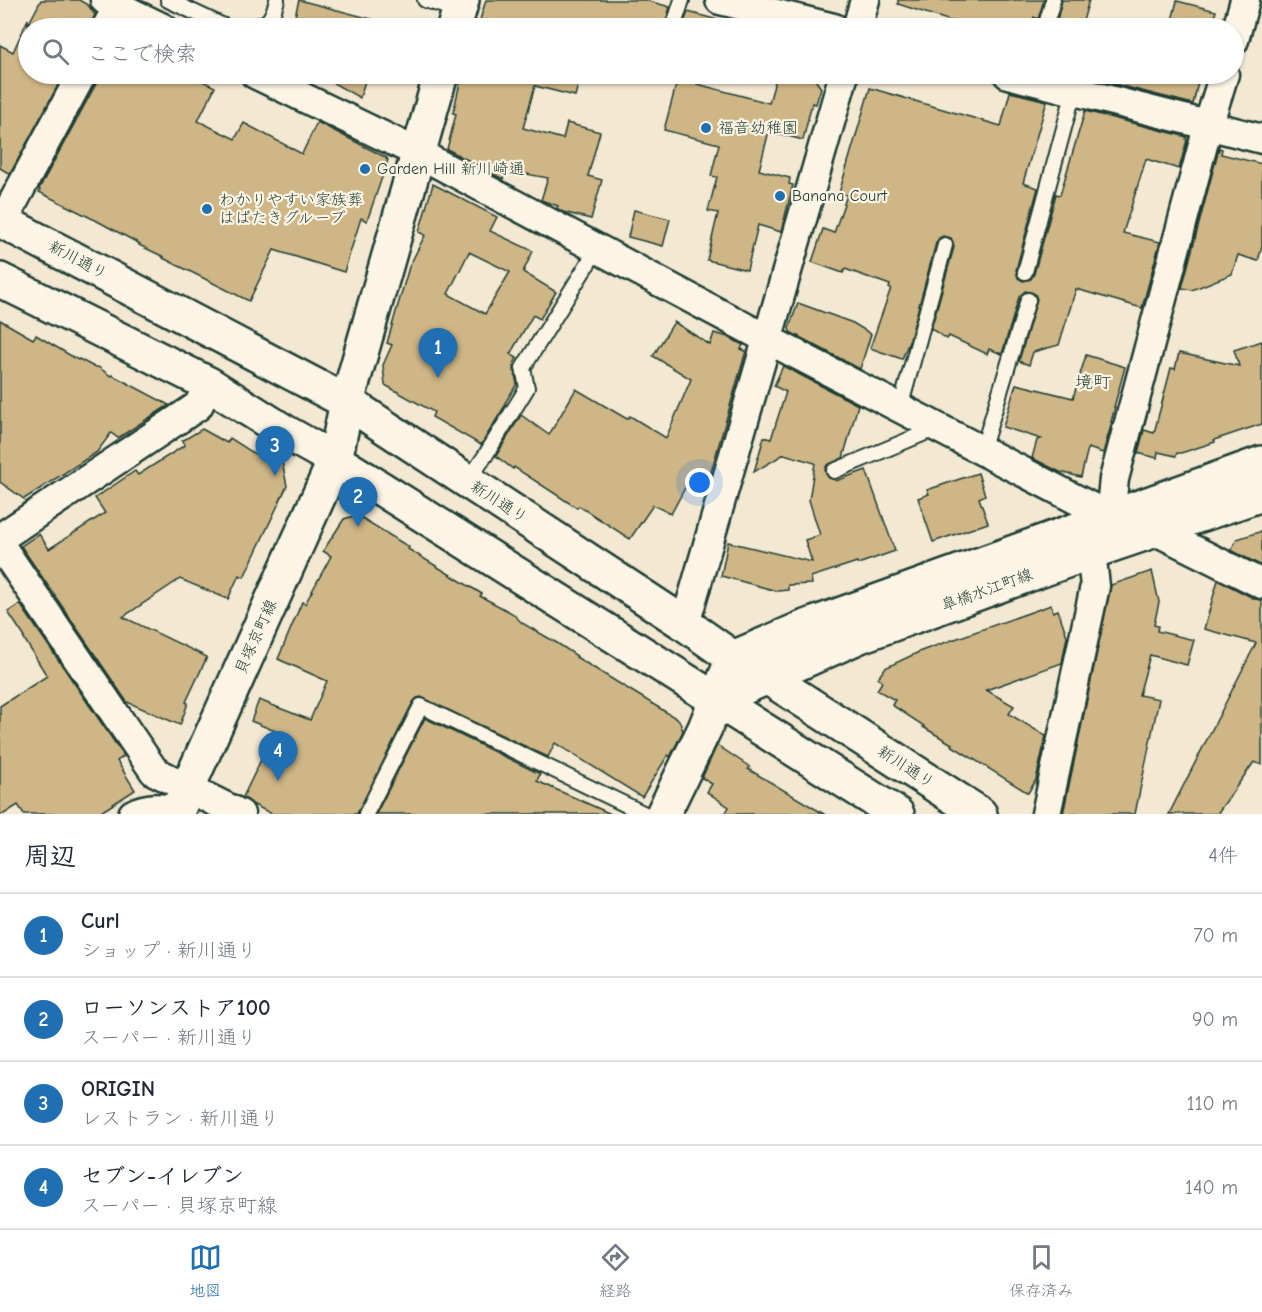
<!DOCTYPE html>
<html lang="ja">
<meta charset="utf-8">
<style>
body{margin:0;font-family:"Comic Neue","Klee One",sans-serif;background:#f2f2f3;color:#1f2937}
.you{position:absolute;left:700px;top:483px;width:21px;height:21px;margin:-15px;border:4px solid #fff;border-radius:50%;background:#1a73e8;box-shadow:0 0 0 9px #1a73e833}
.badge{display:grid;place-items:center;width:39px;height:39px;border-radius:50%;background:#1f6fb2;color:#fff;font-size:20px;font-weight:700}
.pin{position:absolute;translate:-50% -50px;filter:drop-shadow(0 2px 3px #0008)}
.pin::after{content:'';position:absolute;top:32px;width:21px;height:18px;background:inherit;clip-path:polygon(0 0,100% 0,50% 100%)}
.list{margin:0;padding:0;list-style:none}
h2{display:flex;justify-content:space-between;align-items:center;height:78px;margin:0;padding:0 24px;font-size:26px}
h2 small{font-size:20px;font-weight:400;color:#747a83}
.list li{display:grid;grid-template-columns:39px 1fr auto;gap:18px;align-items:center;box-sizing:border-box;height:84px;padding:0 24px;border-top:2px solid #e0e1e3}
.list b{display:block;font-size:22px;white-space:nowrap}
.list p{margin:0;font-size:20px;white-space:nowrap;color:#747a83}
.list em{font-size:20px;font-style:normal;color:#747a83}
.icon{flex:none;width:33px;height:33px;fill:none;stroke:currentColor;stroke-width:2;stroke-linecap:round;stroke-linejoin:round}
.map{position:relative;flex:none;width:1262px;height:814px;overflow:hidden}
.search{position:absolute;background:#fff;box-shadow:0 2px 4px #0004;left:18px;right:18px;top:18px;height:66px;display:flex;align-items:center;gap:15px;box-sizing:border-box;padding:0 21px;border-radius:33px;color:#747a83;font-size:22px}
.sheet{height:414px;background:#fff}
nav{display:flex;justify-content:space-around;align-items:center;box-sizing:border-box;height:84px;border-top:2px solid #e0e1e3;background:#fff;font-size:16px;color:#747a83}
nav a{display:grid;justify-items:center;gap:3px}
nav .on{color:#1f6fb2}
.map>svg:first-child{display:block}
.building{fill:#cfb686;stroke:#1f3d34;stroke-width:1.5;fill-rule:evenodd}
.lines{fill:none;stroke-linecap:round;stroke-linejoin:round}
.service-casing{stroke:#1f3d34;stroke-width:18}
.minor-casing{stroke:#1f3d34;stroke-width:33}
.tertiary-casing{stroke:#1f3d34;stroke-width:38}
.secondary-casing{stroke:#1f3d34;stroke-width:38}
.service{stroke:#fcf5e5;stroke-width:14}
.minor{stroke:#fcf5e5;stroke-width:28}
.tertiary{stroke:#fcf5e5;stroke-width:33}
.secondary{stroke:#fcf5e5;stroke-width:33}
.poi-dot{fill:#1f6fb2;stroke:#fcf5e5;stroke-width:2}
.labels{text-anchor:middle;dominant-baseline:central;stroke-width:4.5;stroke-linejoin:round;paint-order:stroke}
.poi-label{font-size:16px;fill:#1f3d34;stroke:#fcf5e5;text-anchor:start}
.street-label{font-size:16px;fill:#1f3d34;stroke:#fcf5e5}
.neighbourhood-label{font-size:18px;fill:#1f3d34;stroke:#fcf5e5}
</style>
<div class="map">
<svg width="1262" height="814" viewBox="0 0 1262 814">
<rect width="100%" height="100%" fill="#f3e8d2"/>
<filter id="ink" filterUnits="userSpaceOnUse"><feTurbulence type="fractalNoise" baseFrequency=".0167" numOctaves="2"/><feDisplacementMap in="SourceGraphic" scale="12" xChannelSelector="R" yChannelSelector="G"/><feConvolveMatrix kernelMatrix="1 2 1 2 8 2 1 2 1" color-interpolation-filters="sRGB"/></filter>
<g filter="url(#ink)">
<g class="building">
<polygon points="41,0 79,0 88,5 95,15 90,28 28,28 28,74 64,74 10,174 0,168 0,45 13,52 28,19 28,25"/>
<polygon points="299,0 383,22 383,28 292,28"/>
<polygon points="486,0 645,0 670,7 664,28 655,28 631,22 629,28 499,28 479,23"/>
<polygon points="898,0 1044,0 1038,19 1034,17 1031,28 972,28 898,4"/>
<polygon points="1062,0 1089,0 1081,28 1073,28 1056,24"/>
<polygon points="1177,1 1216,11 1212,28 1170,28"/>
<polygon points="688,12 726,22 725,28 682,28"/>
<polygon points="98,74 188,74 215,87 198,121 235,139 244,123 302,154 317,122 387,158 386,159 388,160 367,221 361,218 344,272 274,250 249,301 163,258 164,257 139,245 140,244 99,222 39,192 40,190 39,189 97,82"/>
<polygon points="317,74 367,74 360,98"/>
<polygon points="462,74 581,74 575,96 535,86 523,128 563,139 567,123 600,132 588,176 602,180 591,219 563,212 557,208 558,206 541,200 548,178 506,170 503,179 447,149 456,114 453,113"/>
<polygon points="679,74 700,74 697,84 769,103 777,74 811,74 821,88 816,104 812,103 803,140 769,131 759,170 790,178 789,184 793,185 781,232 758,225 747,270 707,260 718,213 708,211 717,177 711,176 719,144 664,130"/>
<polygon points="1096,74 1200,74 1193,104 1095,79"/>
<polygon points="870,88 1001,126 1010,92 1047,101 1023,183 1038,188 1016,270 1018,278 1023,281 1031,279 1034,274 1056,194 1060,195 1085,111 1187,137 1186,139 1187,140 1179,169 1146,159 1123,233 1160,242 1142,308 1076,289 1059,345 1033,352 1029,365 1019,361 1037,299 1035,294 1031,292 1025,291 1019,297 1002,354 989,349 987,354 949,336 947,339 931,329 954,247 953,242 951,238 943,236 939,238 936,243 910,339 902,359 870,348 891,288 889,288 890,285 845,269 843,273 812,262 823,229 834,233 847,195 839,193"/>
<polygon points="1219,148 1222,149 1221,154 1262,164 1262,246 1258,261 1238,255 1232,274 1192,290 1182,288"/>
<path d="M 433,184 L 497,217 L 490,231 L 533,251 L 523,272 L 556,292 L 540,319 L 533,315 L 510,354 L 517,358 L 513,365 L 517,384 L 505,403 L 506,404 L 481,445 L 432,417 L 434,412 L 385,385 L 383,365 L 392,345 L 387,343 L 409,267 L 425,235 L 419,232 ZM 469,252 L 510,272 L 485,314 L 448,294 Z"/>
<polygon points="634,210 670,219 663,246 628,237"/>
<polygon points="798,303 853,323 871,334 860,369 790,332 789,328"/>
<polygon points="0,320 33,339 36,335 78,360 79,359 94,367 98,367 111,376 112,375 169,405 118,438 111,433 97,452 24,499 0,482"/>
<polygon points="674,322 710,345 714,333 728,337 743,345 741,349 746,351 704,496 686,486 671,514 653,505 630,539 579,506 577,508 514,467 513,469 496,456 521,415 549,435 576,389 627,419 630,416 666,438 691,379 653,356"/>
<polygon points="1262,341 1262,424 1214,440 1215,442 1181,453 1177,453 1176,456 1158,452 1157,458 1138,453 1144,430 1154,433 1171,368 1175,369 1179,353 1239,366 1234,350"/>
<polygon points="1086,355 1125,367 1114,407 1115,407 1111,422 1112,422 1103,453 1088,448 1081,477 1060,472 1032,458 1037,440 1041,439 1003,427 1016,384 1073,398"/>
<polygon points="783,366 858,405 843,458 827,465 825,469 826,474 829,478 836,480 836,481 866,470 895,551 858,564 857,562 811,577 812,584 788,585 788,590 777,591 721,576 728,542 812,562 805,540 820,535 809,500 815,463 784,454 754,472 764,437 771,439 786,392 774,386"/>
<polygon points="202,429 227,443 230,438 272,465 280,452 287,486 244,577 239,575 228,599 180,579 123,617 207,657 186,702 188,703 180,725 127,702 21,546 39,534 49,549 105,513 95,498 135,471 138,475 185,445 182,441"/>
<polygon points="978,473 985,495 979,498 988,523 933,542 918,498 929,494 927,490"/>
<polygon points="357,515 409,547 408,549 482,594 480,596 512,613 522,623 557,643 577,656 576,657 679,720 683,731 670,757 668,755 642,797 555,743 548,757 421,697 417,698 413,702 357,814 272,814 254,805 243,797 275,731 251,721 259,700 310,720 327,681 278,659 302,602 305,604 331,556 323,551 344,519"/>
<polygon points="1262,531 1262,566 1231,550 1237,539"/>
<polygon points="1152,571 1159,602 1154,625 1158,626 1157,631 1194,640 1187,665 1150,655 1139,695 1159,699 1135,814 1063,814 1111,585"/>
<polygon points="1218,580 1255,599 1262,600 1262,765 1254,762 1217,814 1169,814 1256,643 1204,629"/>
<polygon points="20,604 124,756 117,761 135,790 98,814 24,814 18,805 4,814 0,814 0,706 47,676 23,637 24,636 8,612"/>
<polygon points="1051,605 1053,612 1058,610 1067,636 1062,663 986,690 1014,706 1009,714 1046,736 1036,780 1028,793 951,745 952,744 923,727 924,726 892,705 895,700 877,690 882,682 878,678 885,668 921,651"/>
<polygon points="425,718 540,774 537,781 611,814 376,814"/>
<polygon points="717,745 750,767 748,769 824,814 725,814 729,807 707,792 712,784 702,778"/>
</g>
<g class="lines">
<defs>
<g id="service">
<polyline points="168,0 228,28"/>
<polyline points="425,0 444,6 456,0"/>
<path d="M 244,28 C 268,25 271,22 277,0"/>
<polyline points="673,28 682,0"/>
<polyline points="1045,28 1053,0"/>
<polyline points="1025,272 1074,91"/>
<polyline points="900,408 945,245"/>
<polyline points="982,451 1028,300"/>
<polyline points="834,471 937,428"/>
<polyline points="468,481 485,456 527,388 523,368 597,249"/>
<polyline points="366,814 421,706 645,814"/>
</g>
<g id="minor">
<polyline points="105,0 163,28"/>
<polyline points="720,0 834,28"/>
<polyline points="106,28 118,7"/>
<polyline points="857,28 865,0"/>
<polyline points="1234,40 1245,0"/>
<polyline points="255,74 418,153 767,339 1110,517 1156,531 1262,584"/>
<polyline points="1008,74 1262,139"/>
<polyline points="3,221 82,74"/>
<polyline points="0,538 198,406 209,384"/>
<polyline points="0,545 154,771 240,814"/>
<polyline points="685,624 844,74"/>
<path d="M 133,814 C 148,806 162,808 178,810"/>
<polyline points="1046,814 1095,586 1091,552 1110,517 1114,479 1208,126 1224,74"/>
</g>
<g id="tertiary">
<polyline points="454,28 462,0"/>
<polyline points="743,688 860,636 1091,552 1262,494"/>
<polyline points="176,814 335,460 347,402 441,74"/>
<polyline points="663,814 705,728 733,658 803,628 1262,463"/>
</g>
<g id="secondary">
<polyline points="0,220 347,402 685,624 733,658 767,677 980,814"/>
<polyline points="0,280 209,384 285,432 335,460 377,486 897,814"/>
</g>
</defs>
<use href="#service" class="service-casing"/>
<use href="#minor" class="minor-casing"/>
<use href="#tertiary" class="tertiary-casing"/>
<use href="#secondary" class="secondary-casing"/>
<use href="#service" class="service"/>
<use href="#minor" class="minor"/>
<use href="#tertiary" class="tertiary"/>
<use href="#secondary" class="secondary"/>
</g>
</g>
<g class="poi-dot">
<circle cx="706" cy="128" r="6"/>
<circle cx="365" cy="169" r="6"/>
<circle cx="780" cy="196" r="6"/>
<circle cx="207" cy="209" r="6"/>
</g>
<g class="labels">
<g class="poi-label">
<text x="718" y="128">福音幼稚園</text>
<text x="377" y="169">Garden Hill 新川崎通</text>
<text x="792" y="196">Banana Court</text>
<text x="219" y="200">わかりやすい家族葬<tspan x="219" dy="18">はばたきグループ</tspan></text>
</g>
<g class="street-label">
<text transform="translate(78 260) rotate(28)">新川通り</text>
<text transform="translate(499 502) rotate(33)">新川通り</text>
<text transform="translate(987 590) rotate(-20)">皐橋水江町線</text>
<text transform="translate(256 637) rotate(-66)">貝塚京町線</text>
<text transform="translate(906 767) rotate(33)">新川通り</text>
</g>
<g class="neighbourhood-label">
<text x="1093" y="382">境町</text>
</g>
</g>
</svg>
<div class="you"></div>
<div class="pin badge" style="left:438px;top:378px">1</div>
<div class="pin badge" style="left:358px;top:527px">2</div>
<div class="pin badge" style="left:275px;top:476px">3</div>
<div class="pin badge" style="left:278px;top:781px">4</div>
<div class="search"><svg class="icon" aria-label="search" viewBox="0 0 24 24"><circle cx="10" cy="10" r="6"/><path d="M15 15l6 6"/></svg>ここで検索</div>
</div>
<section class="sheet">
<h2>周辺<small>4件</small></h2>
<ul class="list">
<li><span class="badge">1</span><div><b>Curl</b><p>ショップ · 新川通り</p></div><em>70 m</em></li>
<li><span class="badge">2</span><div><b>ローソンストア100</b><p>スーパー · 新川通り</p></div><em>90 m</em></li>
<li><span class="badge">3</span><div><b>ORIGIN</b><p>レストラン · 新川通り</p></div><em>110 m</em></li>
<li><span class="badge">4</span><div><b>セブン-イレブン</b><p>スーパー · 貝塚京町線</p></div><em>140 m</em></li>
</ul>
</section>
<nav>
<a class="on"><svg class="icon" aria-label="map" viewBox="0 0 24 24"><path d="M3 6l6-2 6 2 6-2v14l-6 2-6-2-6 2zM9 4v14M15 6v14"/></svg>地図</a>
<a><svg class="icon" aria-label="directions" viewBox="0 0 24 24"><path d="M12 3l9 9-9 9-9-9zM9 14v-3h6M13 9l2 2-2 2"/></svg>経路</a>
<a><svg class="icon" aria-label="saved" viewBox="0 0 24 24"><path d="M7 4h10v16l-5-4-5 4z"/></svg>保存済み</a>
</nav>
